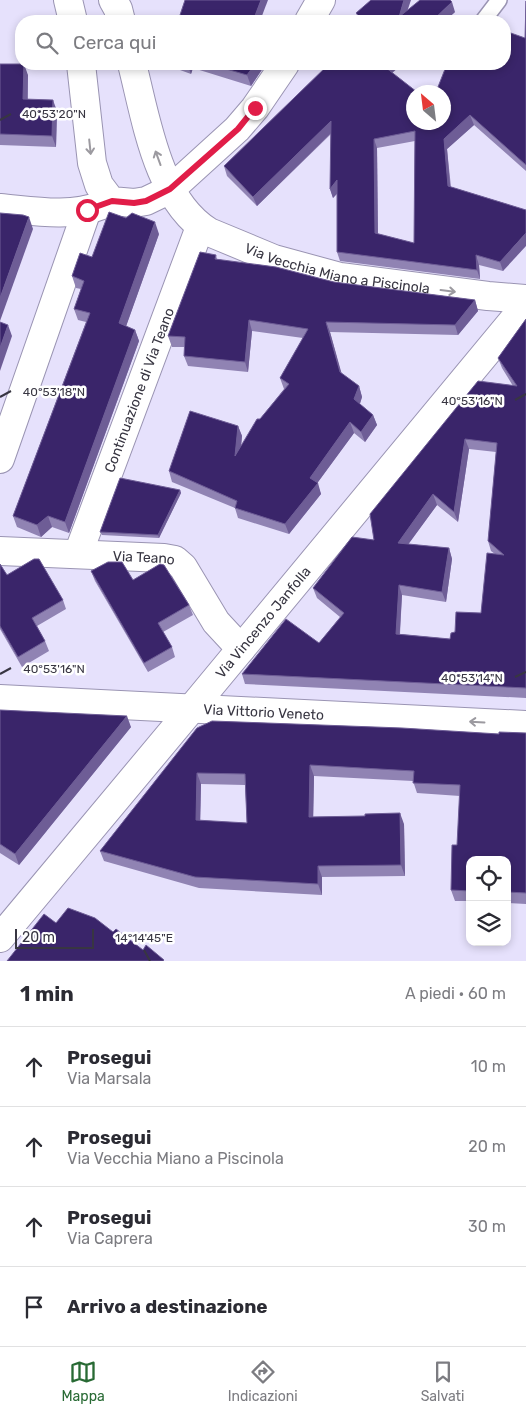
<!DOCTYPE html>
<html lang="it">
<meta charset="utf-8">
<style>
body{margin:0;font-family:Rubik,sans-serif;background:#f2f2f3;color:#2b2b33}
.controls{position:absolute;right:15px;bottom:15px;display:grid;overflow:hidden;border-radius:10px;box-shadow:0 2px 8px #0003}
.controls button{width:45px;height:45px;display:grid;place-items:center;padding:0;border:0;border-bottom:1px solid #e1e1e2;background:#fff;color:#2b2b33;font:25px sans-serif}
.compass{position:absolute;left:406px;top:85px;width:45px;height:45px;border-radius:50%;background:#fff;box-shadow:0 2px 8px #0003;rotate:332deg}
.scale{position:absolute;left:15px;bottom:12px;width:79px;box-sizing:border-box;padding-left:5px;border:2px solid #383642;border-top:0;font-size:14px;line-height:18px;white-space:nowrap;color:#383642;-webkit-text-stroke:4px #fff;paint-order:stroke}
.stop{position:absolute;width:15px;height:15px;margin:-11px;border:4px solid #e11d48;border-radius:50%;background:#fff}
.stop.end{background:#e11d48;border-color:#fff;box-shadow:0 1px 5px #0008}
.list{margin:0;padding:0;list-style:none}
h2{display:flex;justify-content:space-between;align-items:center;height:65px;margin:0;padding:0 20px;font-size:21px}
h2 small{font-size:16px;font-weight:400;color:#7c7c81}
.list li{display:grid;grid-template-columns:32px 1fr auto;gap:15px;align-items:center;box-sizing:border-box;height:80px;padding:0 20px;border-top:1px solid #e1e1e2}
.list b{display:block;font-size:19px;white-space:nowrap}
.list p{margin:0;font-size:16px;white-space:nowrap;color:#7c7c81}
.list em{font-size:16px;font-style:normal;color:#7c7c81}
.icon{flex:none;width:28px;height:28px;fill:none;stroke:currentColor;stroke-width:2;stroke-linecap:round;stroke-linejoin:round}
.map{position:relative;flex:none;width:526px;height:961px;overflow:hidden}
.search{position:absolute;background:#fff;box-shadow:0 2px 8px #0003;left:15px;right:15px;top:15px;height:55px;display:flex;align-items:center;gap:12px;box-sizing:border-box;padding:0 18px;border-radius:20px;color:#7c7c81;font-size:19px}
.sheet{height:385px;background:#fff}
nav{display:flex;justify-content:space-around;align-items:center;box-sizing:border-box;height:70px;border-top:1px solid #e1e1e2;background:#fff;font-size:14px;color:#7c7c81}
nav a{display:grid;justify-items:center;gap:2px}
nav .on{color:#286a34}
.map>svg:first-child{display:block}
.lines{fill:none;stroke-linecap:round;stroke-linejoin:round}
.lane-casing{stroke:#9a94b3;stroke-width:18}
.street-casing{stroke:#9a94b3;stroke-width:30}
.secondary-casing{stroke:#9a94b3;stroke-width:30}
.lane{stroke:#fff;stroke-width:15}
.street{stroke:#fff;stroke-width:28}
.secondary{stroke:#fff;stroke-width:28}
.wall{fill:#9083b3;fill-rule:evenodd}
.shaded-wall{fill:#6e5d96}
.building{fill:#3a256a;stroke:#6e5d96;fill-rule:evenodd}
.oneway{stroke:#9c9aa0}
.route{stroke:#e11d48;stroke-width:6}
.ticks{fill:none;stroke:#383642;stroke-width:2}
.labels{text-anchor:middle;dominant-baseline:central;stroke-width:5;stroke-linejoin:round;paint-order:stroke}
.street-label{font-size:14px;fill:#383642;stroke:#fff}
.ticks-label{font-size:12px;text-anchor:middle;fill:#383642;stroke:#fff;stroke-width:5;stroke-linejoin:round;paint-order:stroke}
</style>
<div class="map">
<svg width="526" height="961" viewBox="0 0 526 961">
<rect width="100%" height="100%" fill="#e6e1fc"/>
<g class="lines">
<defs>
<polyline id="lane" points="483,21 499,0"/>
<g id="street">
<polyline points="68,0 73,21"/>
<polyline points="113,0 118,9 121,21"/>
<polyline points="309,21 321,0"/>
<polyline points="81,64 92,163 99,185 111,201 134,203 146,201 171,189 237,129 255,108 285,64"/>
<path id="s1" d="M 132,64 C 146,118 157,200 209,232 L 274,259 L 340,277 L 488,296 L 526,299"/>
<path d="M 0,208 C 34,211 70,218 102,205"/>
<polyline points="0,459 87,210"/>
<path id="s2" d="M 0,551 L 164,558 L 175,560 L 183,567 L 216,622 L 241,649"/>
<path id="s3" d="M 78,554 L 200,227"/>
<path id="s4" d="M 0,699 L 526,725"/>
</g>
<g id="secondary">
<path id="s5" d="M 0,938 L 192,708 L 526,305"/>
</g>
</defs>
<use href="#lane" class="lane-casing"/>
<use href="#street" class="street-casing"/>
<use href="#secondary" class="secondary-casing"/>
<use href="#lane" class="lane"/>
<use href="#street" class="street"/>
<use href="#secondary" class="secondary"/>
</g>
<g class="wall">
<path d="M 526,1 L 526,171 L 474,125 L 447,149 L 451,187 L 526,210 L 503,271 L 479,265 L 480,279 L 340,261 L 337,252 L 337,194 L 333,198 L 330,189 L 331,134 L 257,206 L 227,176 L 224,166 L 392,73 L 414,122 L 505,64 L 525,38 ZM 415,141 L 414,243 L 378,234 L 377,148 Z"/>
<polygon points="408,10 455,12 445,21 359,21 356,13"/>
<polygon points="0,64 28,75 28,99 57,111 56,147 0,145"/>
<polygon points="168,64 261,64 263,68 251,86 193,68 191,74 169,66"/>
<polygon points="159,234 126,326 135,330 139,341 69,533 52,527 41,537 17,527 13,516 86,322 78,320 74,309 81,289 76,288 72,276 92,257"/>
<polygon points="216,255 217,259 334,282 475,300 478,311 458,335 330,332 341,373 359,386 362,397 360,404 373,415 377,425 365,442 354,433 317,483 321,494 289,534 238,518 235,508 172,482 169,471 238,426 242,436 241,446 260,419 284,389 280,378 303,338 252,331 248,372 188,366 184,356 185,347 172,347 168,336"/>
<path d="M 526,319 L 526,698 L 245,684 L 242,674 L 319,643 L 340,617 L 317,598 L 313,588 L 374,540 L 370,514 L 513,386 L 502,368 L 498,358 ZM 469,449 L 496,452 L 488,541 L 491,551 L 495,554 L 481,613 L 455,632 L 450,639 L 400,634 L 402,595 L 446,602 L 452,559 L 449,548 L 408,544 L 437,505 L 458,522 Z"/>
<polygon points="180,490 181,493 159,538 102,535 100,532"/>
<polygon points="0,564 7,575 63,600 66,609 37,626 45,641 49,651 22,667 0,629"/>
<polygon points="91,571 133,580 189,605 193,615 163,632 172,647 175,657 148,672 95,581"/>
<polygon points="0,710 131,727 19,865 0,853"/>
<path d="M 197,728 L 499,734 L 526,733 L 526,904 L 507,903 L 507,860 L 470,860 L 470,901 L 455,901 L 451,890 L 457,845 L 460,796 L 417,793 L 413,781 L 314,776 L 313,817 L 404,824 L 405,876 L 322,877 L 322,895 L 199,888 L 104,861 L 100,851 ZM 201,784 L 245,785 L 247,823 L 200,821 Z"/>
</g>
<g class="shaded-wall">
<polygon points="261,0 268,0 260,21 253,21"/>
<polygon points="404,0 411,0 404,21 399,17"/>
<polygon points="452,2 455,12 445,21 432,21"/>
<polygon points="24,64 28,75 27,110 23,99"/>
<polygon points="187,64 192,64 193,68 191,74"/>
<polygon points="255,64 261,64 263,68 251,86 247,75"/>
<polygon points="389,64 402,64 389,76 385,67"/>
<polygon points="53,100 57,111 56,147 52,136"/>
<polygon points="470,115 474,125 447,149 451,195 448,186 444,139"/>
<polygon points="331,121 334,130 257,206 253,197"/>
<polygon points="374,139 377,148 378,243 375,233"/>
<polygon points="337,180 340,190 333,198 330,189"/>
<polygon points="29,217 33,229 0,321 0,298"/>
<polygon points="155,222 159,234 123,335 119,323"/>
<polygon points="526,233 526,246 503,271 500,262"/>
<polygon points="476,255 479,265 480,279 477,270"/>
<polygon points="475,300 478,311 458,335 455,325"/>
<polygon points="249,320 252,331 248,372 245,362"/>
<polygon points="326,322 330,332 344,382 340,372"/>
<polygon points="8,325 12,336 0,371 0,348"/>
<polygon points="135,330 139,341 69,533 65,522"/>
<polygon points="359,386 362,397 358,409 354,399"/>
<polygon points="373,415 377,425 365,442 361,432"/>
<polygon points="350,422 354,433 313,489 310,478"/>
<polygon points="238,426 242,436 239,467 235,456"/>
<polygon points="465,439 469,449 458,522 454,512"/>
<polygon points="318,483 321,494 289,534 285,524"/>
<polygon points="180,490 181,493 159,538 158,535"/>
<polygon points="433,494 437,505 402,553 398,543"/>
<polygon points="48,516 52,527 41,537 37,525"/>
<polygon points="449,548 452,559 446,602 442,592"/>
<polygon points="399,585 402,595 399,644 396,634"/>
<polygon points="127,716 131,727 19,865 15,854"/>
<polygon points="310,765 314,776 313,828 309,817"/>
<polygon points="197,773 201,784 200,831 196,820"/>
<polygon points="400,813 404,824 405,876 401,865"/>
<polygon points="318,866 322,877 322,895 318,884"/>
</g>
<g class="building">
<polygon points="185,0 261,0 253,21 178,21"/>
<polygon points="371,0 404,0 399,17 420,0 450,0 452,2 432,21 364,21 356,13"/>
<path d="M 526,1 L 526,165 L 470,115 L 444,139 L 448,186 L 526,210 L 526,233 L 500,262 L 476,255 L 477,270 L 337,252 L 337,180 L 330,189 L 331,121 L 253,197 L 224,166 L 329,64 L 389,64 L 385,67 L 417,92 L 414,92 L 414,122 L 444,122 L 444,92 L 436,92 L 447,64 L 505,64 L 505,31 L 525,38 ZM 415,131 L 414,243 L 375,233 L 374,139 Z"/>
<polygon points="0,64 24,64 23,99 53,100 52,136 0,134"/>
<polygon points="209,64 255,64 247,75"/>
<polygon points="109,212 126,218 132,213 155,222 119,323 135,330 65,522 48,516 37,525 13,516 90,313 74,309 84,281 72,276 80,253 92,257"/>
<polygon points="0,213 23,215 29,217 0,298"/>
<polygon points="200,252 216,255 215,259 276,267 334,282 475,300 455,325 326,322 340,372 359,386 354,399 373,415 361,432 350,422 310,478 318,483 285,524 235,508 237,501 169,471 190,411 238,426 235,456 257,419 260,419 289,384 280,378 308,329 249,320 245,362 184,356 185,337 168,336"/>
<path d="M 526,319 L 526,688 L 242,674 L 286,619 L 319,643 L 344,613 L 313,588 L 352,537 L 374,540 L 370,514 L 478,381 L 517,386 L 498,358 ZM 465,439 L 497,443 L 488,541 L 504,555 L 487,553 L 481,613 L 456,612 L 455,632 L 451,633 L 450,639 L 396,634 L 399,585 L 442,592 L 449,548 L 398,543 L 433,494 L 454,512 Z"/>
<polygon points="0,322 8,325 0,348"/>
<polygon points="120,478 180,490 158,535 100,532"/>
<polygon points="34,559 39,559 63,600 32,618 45,641 18,657 0,626 0,564 7,575"/>
<polygon points="108,562 122,562 133,580 160,564 164,565 189,605 158,623 172,647 144,663 91,571"/>
<polygon points="0,710 127,716 15,854 0,844"/>
<path d="M 212,721 L 402,728 L 499,734 L 499,732 L 526,733 L 526,893 L 507,892 L 507,860 L 470,860 L 470,891 L 451,890 L 452,845 L 457,845 L 460,785 L 413,783 L 414,771 L 310,765 L 309,817 L 365,816 L 365,814 L 400,813 L 401,865 L 318,866 L 318,884 L 195,877 L 100,851 L 197,728 ZM 197,773 L 245,774 L 247,823 L 196,820 Z"/>
<polygon points="68,908 95,918 113,932 116,929 143,950 146,945 164,960 163,961 7,961 44,914 56,923"/>
</g>
<defs><path id="oneway-shaft" d="M-6 0H5M1.5-3L5.5 0L1.5 3" fill="none" stroke-width="1.6" stroke-linecap="round" stroke-linejoin="round" transform="scale(1.25)"/></defs>
<g class="oneway">
<use href="#oneway-shaft" transform="translate(90 147) rotate(84)"/>
<use href="#oneway-shaft" transform="translate(158 158) rotate(-110)"/>
<use href="#oneway-shaft" transform="translate(448 291) rotate(7)"/>
<use href="#oneway-shaft" transform="translate(477 722) rotate(-177)"/>
</g>
<g class="lines">
<polyline class="route" points="87,210 112,201 134,203 146,201 170,189 238,129 255,108"/>
</g>
<path class="ticks" d="M 0,120 L 11,114M 0,397 L 11,391M 515,400 L 526,394M 0,674 L 11,668M 515,677 L 526,672M 144,950 L 150,961"/>
<g class="labels">
<g class="street-label">
<text stroke="none"><textPath href="#s1" startOffset="324">Via Vecchia Miano a Piscinola</textPath></text>
<text stroke="none"><textPath href="#s3" startOffset="175">Continuazione di Via Teano</textPath></text>
<text stroke="none"><textPath href="#s2" startOffset="144">Via Teano</textPath></text>
<text stroke="none"><textPath href="#s5" startOffset="411">Via Vincenzo Janfolla</textPath></text>
<text stroke="none"><textPath href="#s4" startOffset="264">Via Vittorio Veneto</textPath></text>
</g>
</g>
<g class="ticks-label">
<text x="54" y="118">40°53'20"N</text>
<text x="54" y="396">40°53'18"N</text>
<text x="472" y="405">40°53'16"N</text>
<text x="54" y="673">40°53'16"N</text>
<text x="472" y="682">40°53'14"N</text>
<text x="144" y="942">14°14'45"E</text>
</g>
</svg>
<div class="controls">
<button><svg class="icon" aria-label="locate" viewBox="0 0 24 24"><circle cx="12" cy="12" r="6"/><path d="M12 2v4M12 18v4M2 12h4M18 12h4"/></svg></button>
<button><svg class="icon" aria-label="layers" viewBox="0 0 24 24"><path d="M12 4l9 5-9 5-9-5zM3 14l9 5 9-5"/></svg></button>
</div>
<svg class="compass" viewBox="-18 -18 36 36"><path d="M0-13l5 13h-10z" fill="#e53935"/><path d="M0 13l5-13h-10z" fill="#7c7c81"/></svg>
<div class="scale">20 m</div>
<div class="stop" style="left:87px;top:210px"></div>
<div class="stop end" style="left:255px;top:108px"></div>
<div class="search"><svg class="icon" aria-label="search" viewBox="0 0 24 24"><circle cx="10" cy="10" r="6"/><path d="M15 15l6 6"/></svg>Cerca qui</div>
</div>
<section class="sheet">
<h2>1 min<small>A piedi · 60 m</small></h2>
<ul class="list">
<li><svg class="icon" aria-label="ahead" viewBox="0 0 24 24"><path d="M12 20V5M6 11l6-6 6 6"/></svg><div><b>Prosegui</b><p>Via Marsala</p></div><em>10 m</em></li>
<li><svg class="icon" aria-label="ahead" viewBox="0 0 24 24"><path d="M12 20V5M6 11l6-6 6 6"/></svg><div><b>Prosegui</b><p>Via Vecchia Miano a Piscinola</p></div><em>20 m</em></li>
<li><svg class="icon" aria-label="ahead" viewBox="0 0 24 24"><path d="M12 20V5M6 11l6-6 6 6"/></svg><div><b>Prosegui</b><p>Via Caprera</p></div><em>30 m</em></li>
<li><svg class="icon" aria-label="arrive" viewBox="0 0 24 24"><path d="M6 21V4h12l-3 4 3 4H6"/></svg><div><b>Arrivo a destinazione</b></div></li>
</ul>
</section>
<nav>
<a class="on"><svg class="icon" aria-label="map" viewBox="0 0 24 24"><path d="M3 6l6-2 6 2 6-2v14l-6 2-6-2-6 2zM9 4v14M15 6v14"/></svg>Mappa</a>
<a><svg class="icon" aria-label="directions" viewBox="0 0 24 24"><path d="M12 3l9 9-9 9-9-9zM9 14v-3h6M13 9l2 2-2 2"/></svg>Indicazioni</a>
<a><svg class="icon" aria-label="saved" viewBox="0 0 24 24"><path d="M7 4h10v16l-5-4-5 4z"/></svg>Salvati</a>
</nav>
